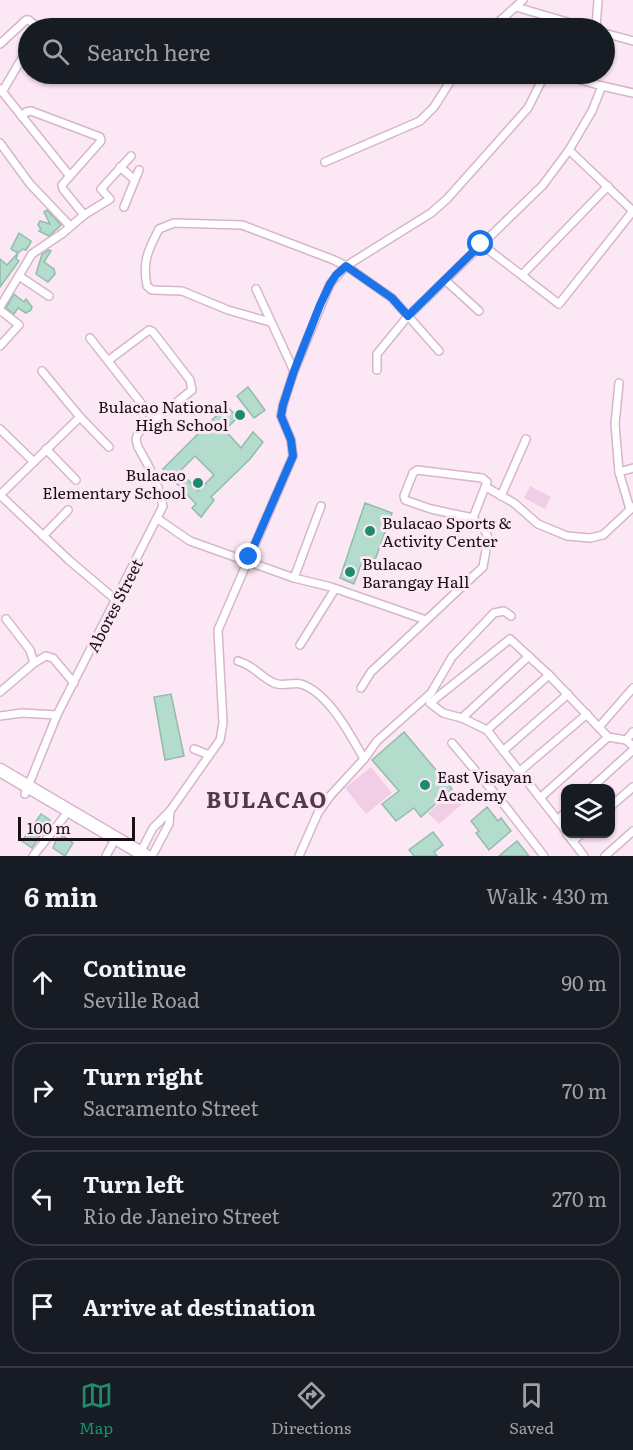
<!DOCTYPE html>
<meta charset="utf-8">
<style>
body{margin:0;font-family:Literata,serif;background:#242831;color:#f1f3f6}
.controls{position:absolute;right:18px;bottom:18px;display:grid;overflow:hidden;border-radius:12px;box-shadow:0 2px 4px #0004}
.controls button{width:54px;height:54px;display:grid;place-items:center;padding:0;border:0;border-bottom:2px solid #363941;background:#171b24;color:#f1f3f6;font:30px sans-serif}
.scale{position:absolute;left:18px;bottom:15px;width:117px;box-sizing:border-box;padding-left:6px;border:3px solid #1a0f16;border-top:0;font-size:16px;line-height:21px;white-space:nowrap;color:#1a0f16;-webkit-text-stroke:4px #fce7f4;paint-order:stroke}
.stop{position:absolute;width:18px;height:18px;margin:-14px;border:4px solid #1a73e8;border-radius:50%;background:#fff}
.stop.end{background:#1a73e8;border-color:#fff;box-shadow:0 2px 6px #0008}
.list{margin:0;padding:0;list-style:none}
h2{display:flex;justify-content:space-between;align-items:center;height:78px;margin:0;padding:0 24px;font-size:26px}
h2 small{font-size:20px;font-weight:400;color:#9ea1a6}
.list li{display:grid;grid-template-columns:39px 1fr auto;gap:18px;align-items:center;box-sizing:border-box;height:96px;margin:0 12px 12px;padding:0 12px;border:2px solid #363941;border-radius:24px}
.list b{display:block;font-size:22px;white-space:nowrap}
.list p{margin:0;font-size:20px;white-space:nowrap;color:#9ea1a6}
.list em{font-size:20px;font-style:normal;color:#9ea1a6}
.icon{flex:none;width:33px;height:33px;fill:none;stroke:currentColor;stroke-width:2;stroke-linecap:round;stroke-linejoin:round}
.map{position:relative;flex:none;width:633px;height:856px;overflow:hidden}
.search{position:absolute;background:#171b24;box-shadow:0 2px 4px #0004;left:18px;right:18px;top:18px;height:66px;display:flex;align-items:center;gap:15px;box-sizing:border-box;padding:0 21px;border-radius:33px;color:#9ea1a6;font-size:22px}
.sheet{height:510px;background:#171b24}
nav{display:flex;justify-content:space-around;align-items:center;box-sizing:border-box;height:84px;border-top:2px solid #363941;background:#171b24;font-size:16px;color:#9ea1a6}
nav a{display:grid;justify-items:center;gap:3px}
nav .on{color:#1b8d6e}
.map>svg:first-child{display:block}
.pitch{fill:#f1cee5}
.building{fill:#b3dccc;stroke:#93bcac;stroke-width:1.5;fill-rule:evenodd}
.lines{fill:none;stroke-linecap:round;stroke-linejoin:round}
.minor-casing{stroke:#d7b5cc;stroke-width:10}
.primary-casing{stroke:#d7b5cc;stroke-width:15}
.minor{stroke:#fff;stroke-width:7}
.primary{stroke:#fff;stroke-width:12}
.route{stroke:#1a73e8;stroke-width:8}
.poi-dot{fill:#1b8d6e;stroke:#fce7f4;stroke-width:2}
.labels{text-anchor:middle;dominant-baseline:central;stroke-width:6;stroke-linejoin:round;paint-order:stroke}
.poi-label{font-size:16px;fill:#1a0f16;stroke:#fce7f4;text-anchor:start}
.street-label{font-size:16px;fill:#1a0f16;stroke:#fce7f4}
.district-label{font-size:22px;font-weight:bold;letter-spacing:1.5px;fill:#54394c;stroke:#fce7f4}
</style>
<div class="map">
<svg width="633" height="856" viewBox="0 0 633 856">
<rect width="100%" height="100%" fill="#fce7f4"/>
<g class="pitch">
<polygon points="530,486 551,497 545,509 524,498"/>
<polygon points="371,767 392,793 366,814 345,788"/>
<polygon points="451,793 462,804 439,824 428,813"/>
</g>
<g class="building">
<polygon points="47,210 61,225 49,236 39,231 41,229 38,225 40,221 50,224 44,212"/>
<polygon points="19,233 31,241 30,244 26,250 23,249 18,253 16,259 19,261 0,287 0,259 7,265 18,253 11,249"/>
<polygon points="49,250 51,251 44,262 54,269 55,274 48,282 36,274 42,254"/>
<polygon points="14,294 24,302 26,299 32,307 31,310 26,313 18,308 14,314 6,308"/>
<polygon points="248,387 265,410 254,418 237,396"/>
<path d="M 226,406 L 238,417 L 225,430 L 241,448 L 253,432 L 263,442 L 250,459 L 211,497 L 214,500 L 201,517 L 192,508 L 196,504 L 163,469 ZM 195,456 L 214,475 L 198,491 L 180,471 Z"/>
<polygon points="365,503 392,513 375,560 364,556 354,584 340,578"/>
<polygon points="171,694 184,756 165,760 154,697"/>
<polygon points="404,732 452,789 421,817 414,808 396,821 382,804 399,791 372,760"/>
<polygon points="487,807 498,821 501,818 511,831 489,850 476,833 479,831 471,821"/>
<polygon points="41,814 50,820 32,848 22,841"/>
<polygon points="433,832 443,845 434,852 437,856 414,856 409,850"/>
<polygon points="62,835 73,843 65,856 53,848 57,838 61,839"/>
<polygon points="517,841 529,856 499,856"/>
</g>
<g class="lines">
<defs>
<g id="minor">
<polyline points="516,7 588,28"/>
<polyline points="492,28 523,0"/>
<polyline points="596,28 598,0"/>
<polyline points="604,33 633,41"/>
<polyline points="0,44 26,20 29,20 38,28"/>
<polyline points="560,74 602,86 633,93"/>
<polyline points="0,89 69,175"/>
<polyline points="2,92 28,48"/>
<polyline points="22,117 26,112 31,111 100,137 101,141 62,185 63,189 84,215"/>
<polyline points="0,143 30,184 70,226"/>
<polyline points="569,150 633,211"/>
<polyline points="325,162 420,121 434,107 455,74"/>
<polyline points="120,167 135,180"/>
<polyline points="124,207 139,170"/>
<polyline points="481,244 559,304 633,211"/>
<polyline points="522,275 608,186"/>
<polyline points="19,276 49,296"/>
<polyline points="445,280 479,311"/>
<polyline points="256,289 294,371"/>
<polyline points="0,307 32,254 63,233 84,215 110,199 101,189 131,156"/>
<polyline points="0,310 19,325 0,346"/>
<path d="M 270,322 L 228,310 L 182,291 L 152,290 L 147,286 C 142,262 148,250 159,229 L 174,223 L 242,225 L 334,260 L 346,266 L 392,298 L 439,351"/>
<polyline points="90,338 155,421"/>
<polyline points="377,370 377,354 408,316 543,185 569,150 592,111 602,86"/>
<polyline points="42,371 80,417 109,447"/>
<polyline points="619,383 615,424 619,472"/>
<polyline points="0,429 34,462"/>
<polyline points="46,449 76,480"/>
<polyline points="486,487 514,503 538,524 567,536 590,538 603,535 633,507"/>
<polyline points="0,495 70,561 116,600"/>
<polyline points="0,495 80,417"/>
<polyline points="501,496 526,439"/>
<polyline points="630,509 619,472 633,468"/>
<polyline points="158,519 190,541 294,578 331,587 426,620"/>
<polyline points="43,536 68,510"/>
<polyline points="294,578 321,506"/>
<polyline points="6,619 30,650 34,663"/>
<polyline points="300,645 335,589"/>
<path d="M 238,661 C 255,666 259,676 274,683 C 282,687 293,682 301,684 C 329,693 351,736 364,759"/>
<polyline points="361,688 371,672 483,567 488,538 485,530 473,518 487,482 482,478 417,470 413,473 404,496 405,500 431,509 473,518"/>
<polyline points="0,692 34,663 46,656 53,658 74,683"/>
<polyline points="0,716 22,713 57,715"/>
<polyline points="462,718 529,656"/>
<polyline points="599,727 633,688"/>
<polyline points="487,730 549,675"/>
<polyline points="626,740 633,732"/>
<polyline points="452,743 502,802 544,856"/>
<polyline points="194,749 209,755"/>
<polyline points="503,751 568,694"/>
<polyline points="519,772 587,714"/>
<polyline points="591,788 633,750"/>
<polyline points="25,794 57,715 163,506 158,488 149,467 138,447 136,439 138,433 192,390 190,380 153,332 149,330 109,360"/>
<polyline points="540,798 608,737"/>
<polyline points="610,807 633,787"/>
<polyline points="557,820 566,812"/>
<polyline points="566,831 487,730 462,718 443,713 430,703 510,639 549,675 608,737 626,740 633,746"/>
<polyline points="567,834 584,856"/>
<polyline points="573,841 581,834"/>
<polyline points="139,855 153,828 170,811 220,740 223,723 218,630 293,456 291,440 281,416 283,405 294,371 330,284 346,266 431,213 447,199 528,108 545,74"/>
<polyline points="33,856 64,817"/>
<polyline points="106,856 112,845"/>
<polyline points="152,856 169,824 170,811"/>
<polyline points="299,856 318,813 330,796 364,759 377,741 431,693 452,657 494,613 504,611 511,616"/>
<polyline points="605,856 633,831"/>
</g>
<polyline id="primary" points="0,770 146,856"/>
</defs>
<use href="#minor" class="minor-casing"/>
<use href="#primary" class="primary-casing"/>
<use href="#minor" class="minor"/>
<use href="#primary" class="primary"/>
</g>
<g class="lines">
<polyline class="route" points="249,557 293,456 291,440 281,416 283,405 294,371 320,305 330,284 336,275 346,266 392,298 408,316 481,244"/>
</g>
<g class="poi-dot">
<circle cx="240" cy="415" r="6"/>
<circle cx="198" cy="483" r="6"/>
<circle cx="370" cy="531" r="6"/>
<circle cx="350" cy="572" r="6"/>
<circle cx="425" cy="785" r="6"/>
</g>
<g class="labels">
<g class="poi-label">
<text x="228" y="406" text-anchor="end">Bulacao National<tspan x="228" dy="18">High School</tspan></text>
<text x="186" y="474" text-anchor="end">Bulacao<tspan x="186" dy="18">Elementary School</tspan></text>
<text x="382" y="522">Bulacao Sports &amp;<tspan x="382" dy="18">Activity Center</tspan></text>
<text x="362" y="563">Bulacao<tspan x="362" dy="18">Barangay Hall</tspan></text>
<text x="437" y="776">East Visayan<tspan x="437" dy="18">Academy</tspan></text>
</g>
<g class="street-label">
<text transform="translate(114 605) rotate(-63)">Abores Street</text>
</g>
<g class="district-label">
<text x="267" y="798">BULACAO</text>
</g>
</g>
</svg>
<div class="controls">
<button><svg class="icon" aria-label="layers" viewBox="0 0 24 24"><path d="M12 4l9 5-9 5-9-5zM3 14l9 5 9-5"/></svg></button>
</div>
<div class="scale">100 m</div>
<div class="stop" style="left:481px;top:244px"></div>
<div class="stop end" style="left:249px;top:557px"></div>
<div class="search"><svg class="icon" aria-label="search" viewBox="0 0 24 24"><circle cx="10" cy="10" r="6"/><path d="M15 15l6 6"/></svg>Search here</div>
</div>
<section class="sheet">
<h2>6 min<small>Walk · 430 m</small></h2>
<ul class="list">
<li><svg class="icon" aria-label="ahead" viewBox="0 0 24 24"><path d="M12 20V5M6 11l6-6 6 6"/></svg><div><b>Continue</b><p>Seville Road</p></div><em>90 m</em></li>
<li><svg class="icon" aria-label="right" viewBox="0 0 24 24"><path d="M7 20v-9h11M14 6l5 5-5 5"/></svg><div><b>Turn right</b><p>Sacramento Street</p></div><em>70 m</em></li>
<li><svg class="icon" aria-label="left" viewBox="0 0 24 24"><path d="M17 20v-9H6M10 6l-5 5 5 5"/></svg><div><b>Turn left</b><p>Rio de Janeiro Street</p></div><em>270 m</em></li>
<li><svg class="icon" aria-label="arrive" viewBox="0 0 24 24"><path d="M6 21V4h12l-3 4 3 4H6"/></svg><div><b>Arrive at destination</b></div></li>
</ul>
</section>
<nav>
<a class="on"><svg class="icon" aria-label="map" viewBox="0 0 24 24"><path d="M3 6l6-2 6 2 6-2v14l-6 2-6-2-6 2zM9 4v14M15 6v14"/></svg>Map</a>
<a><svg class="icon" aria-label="directions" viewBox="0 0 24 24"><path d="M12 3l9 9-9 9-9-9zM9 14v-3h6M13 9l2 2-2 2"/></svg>Directions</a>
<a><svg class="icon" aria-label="saved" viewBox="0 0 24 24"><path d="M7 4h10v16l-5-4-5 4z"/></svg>Saved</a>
</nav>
